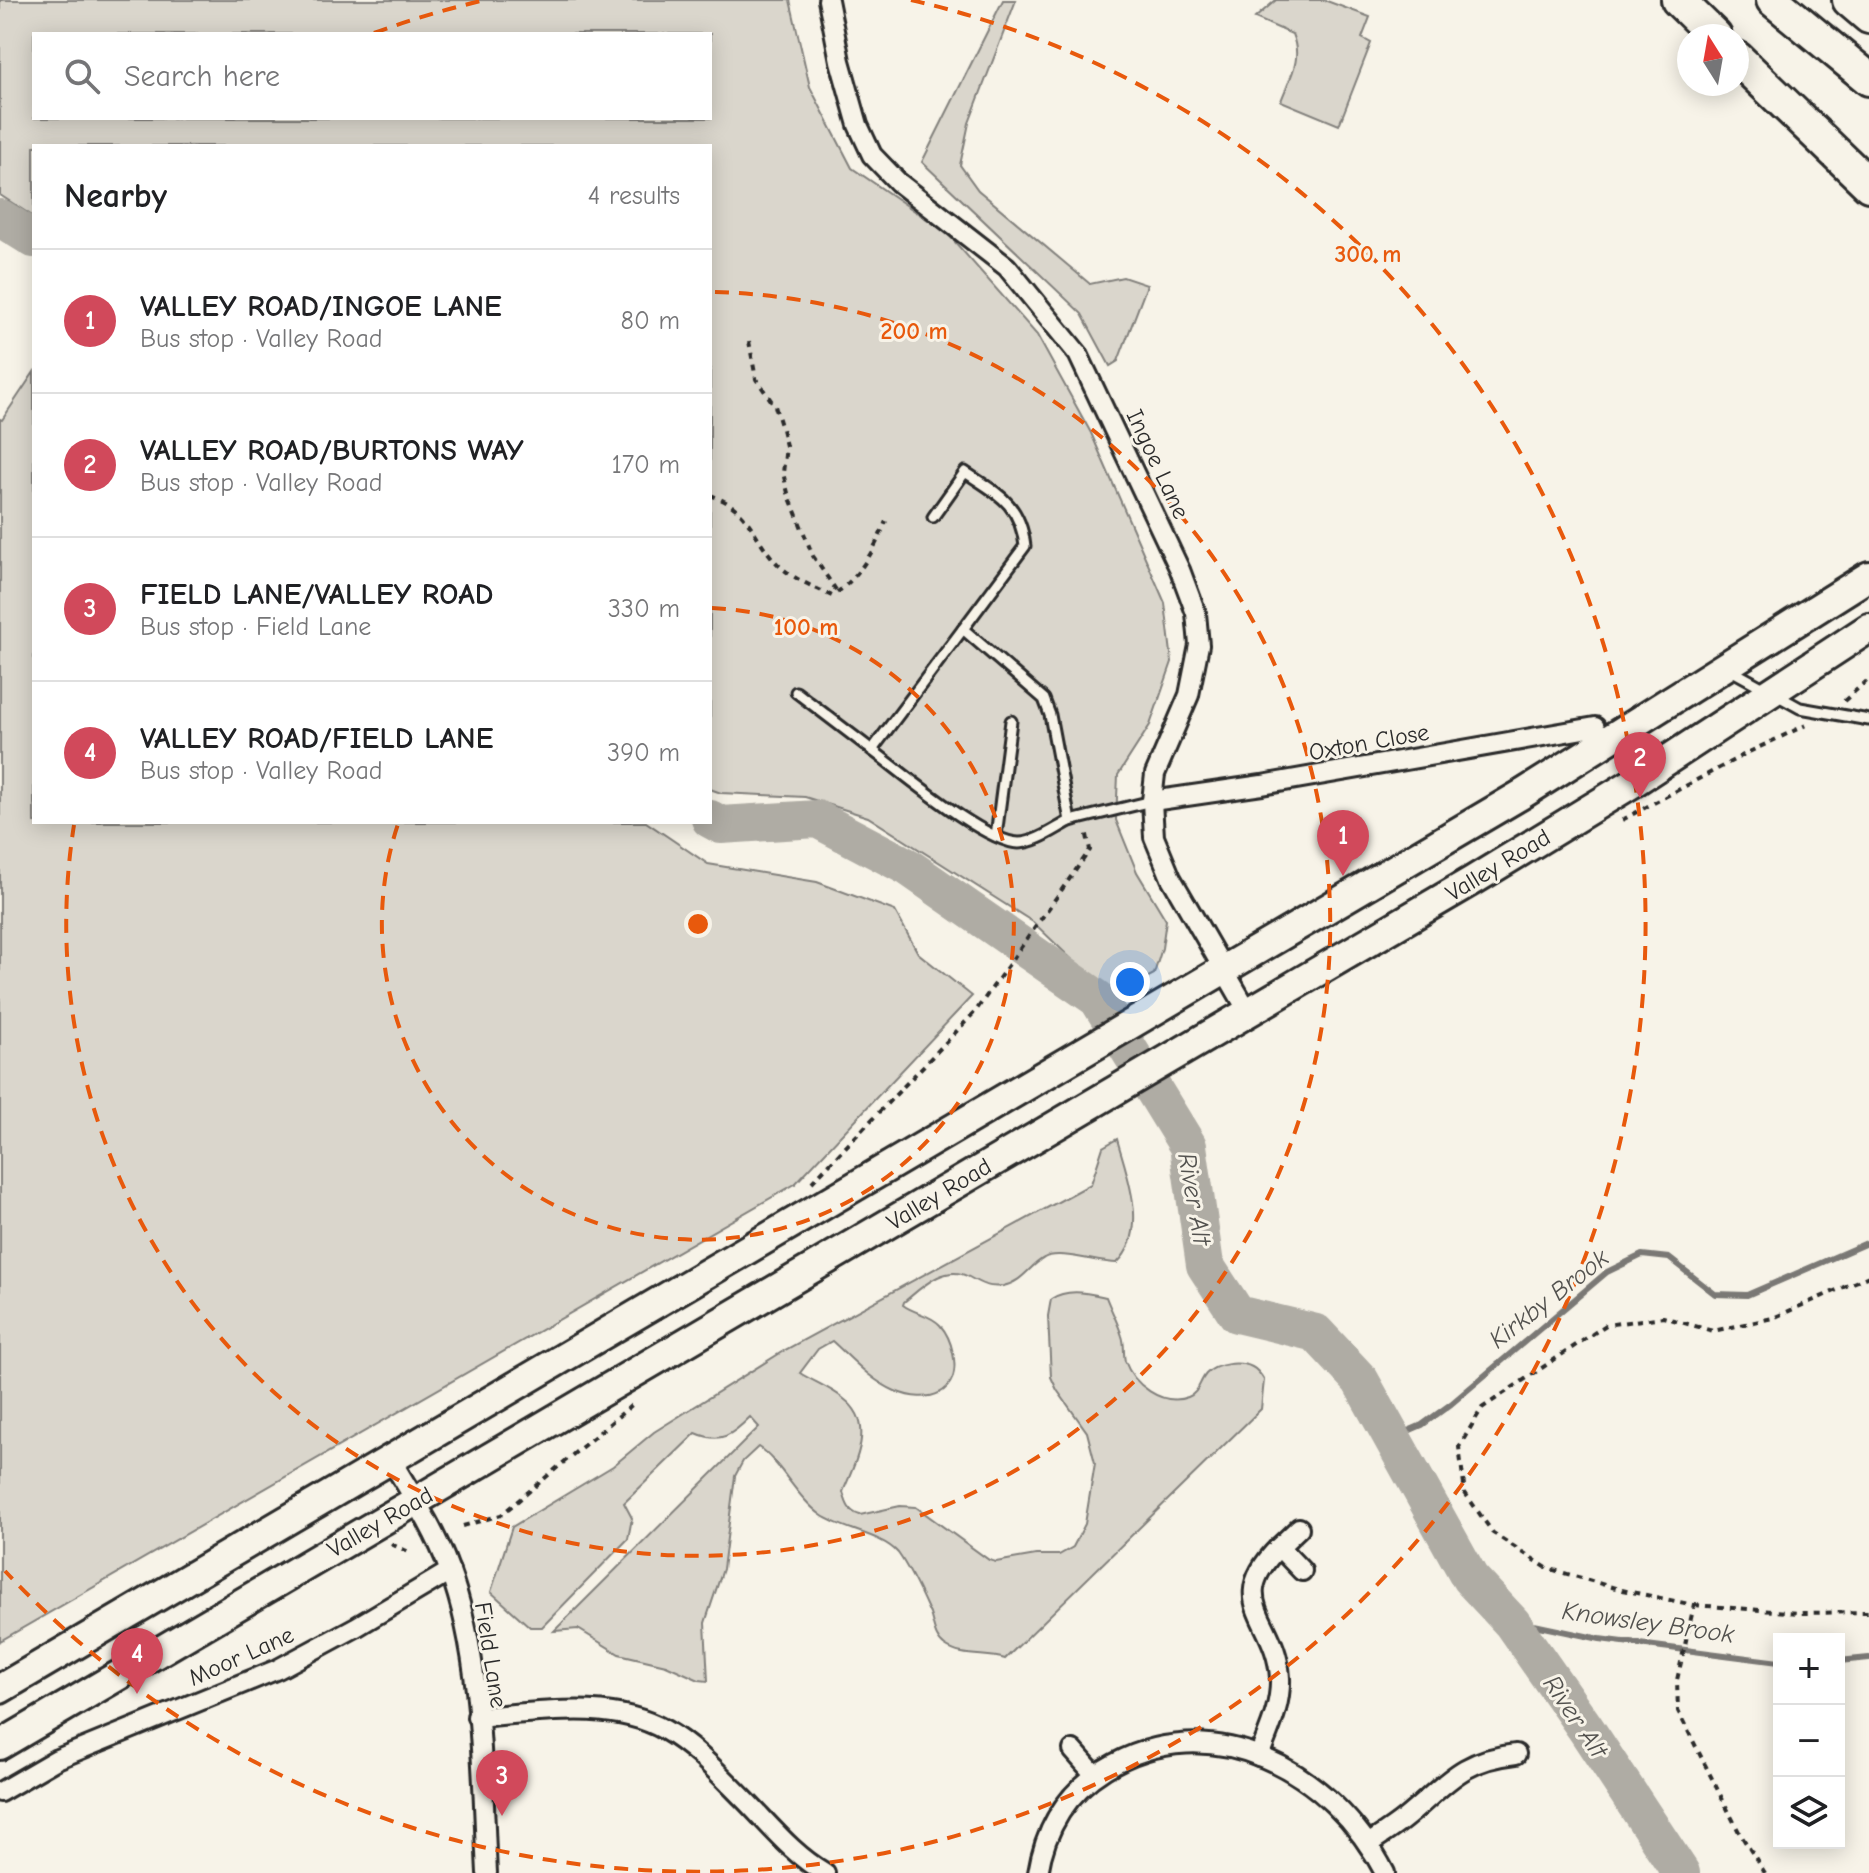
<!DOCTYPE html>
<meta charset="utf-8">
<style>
body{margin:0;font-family:"Comic Neue",sans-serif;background:#f2f2f2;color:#202124}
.controls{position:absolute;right:24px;bottom:24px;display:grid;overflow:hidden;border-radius:0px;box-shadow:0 4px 20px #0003}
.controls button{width:72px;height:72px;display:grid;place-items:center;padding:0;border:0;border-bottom:2px solid #e0e0e0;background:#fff;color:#202124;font:40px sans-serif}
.compass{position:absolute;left:1677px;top:24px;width:72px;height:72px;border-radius:50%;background:#fff;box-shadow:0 4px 20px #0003;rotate:349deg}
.you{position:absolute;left:1130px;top:982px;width:28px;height:28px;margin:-20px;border:6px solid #fff;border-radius:50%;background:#1a73e8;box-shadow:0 0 0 12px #1a73e833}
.badge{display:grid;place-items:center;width:52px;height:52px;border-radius:50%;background:#d1495b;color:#fff;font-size:26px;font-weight:700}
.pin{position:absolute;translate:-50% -66px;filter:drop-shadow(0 2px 4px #0008)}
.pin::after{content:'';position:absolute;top:42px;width:28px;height:24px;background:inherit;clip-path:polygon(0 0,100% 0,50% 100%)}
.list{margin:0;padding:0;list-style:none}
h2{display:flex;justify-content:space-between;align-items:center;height:104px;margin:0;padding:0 32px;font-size:34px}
h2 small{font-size:26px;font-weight:400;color:#757577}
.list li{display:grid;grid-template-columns:52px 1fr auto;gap:24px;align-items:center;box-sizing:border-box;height:144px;padding:0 32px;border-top:2px solid #e0e0e0}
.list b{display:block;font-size:30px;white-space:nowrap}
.list p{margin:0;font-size:26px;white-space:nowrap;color:#757577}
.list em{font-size:26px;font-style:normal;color:#757577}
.icon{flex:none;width:44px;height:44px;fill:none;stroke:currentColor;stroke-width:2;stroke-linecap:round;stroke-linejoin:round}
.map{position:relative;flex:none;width:1869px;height:1873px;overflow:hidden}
.search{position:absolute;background:#fff;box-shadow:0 4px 20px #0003;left:32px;top:32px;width:680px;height:88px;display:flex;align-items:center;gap:20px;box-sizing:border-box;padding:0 28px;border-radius:0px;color:#757577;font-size:30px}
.panel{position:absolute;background:#fff;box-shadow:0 4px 20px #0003;left:32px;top:144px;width:680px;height:680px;border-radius:0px}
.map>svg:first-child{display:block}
.green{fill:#dad6cc;stroke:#82807c;stroke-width:2;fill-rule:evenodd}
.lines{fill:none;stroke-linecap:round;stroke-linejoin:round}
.stream{stroke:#7a7874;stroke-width:6}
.river{stroke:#afaca4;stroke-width:38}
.service-casing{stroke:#2b2b2b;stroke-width:15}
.minor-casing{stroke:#2b2b2b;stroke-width:24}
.primary-casing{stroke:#2b2b2b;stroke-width:34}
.motorway-casing{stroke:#2b2b2b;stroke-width:38}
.path{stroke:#2b2b2b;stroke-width:4;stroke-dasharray:6 6;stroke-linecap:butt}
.service{stroke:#f7f3e8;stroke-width:9}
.minor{stroke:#f7f3e8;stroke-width:18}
.primary{stroke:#f7f3e8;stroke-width:28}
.motorway{stroke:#f7f3e8;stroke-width:32}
.ring{fill:none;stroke:#e8590c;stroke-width:4;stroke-dasharray:14 10}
.labels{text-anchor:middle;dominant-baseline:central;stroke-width:6;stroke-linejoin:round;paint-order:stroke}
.street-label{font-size:24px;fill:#2b2b2b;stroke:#f7f3e8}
.water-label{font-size:26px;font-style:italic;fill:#53524f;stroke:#f7f3e8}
.centre{fill:#e8590c;stroke:#f7f3e8;stroke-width:4}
.ring-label{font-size:24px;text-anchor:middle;font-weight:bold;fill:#e8590c;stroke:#f7f3e8;stroke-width:6;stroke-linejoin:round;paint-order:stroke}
</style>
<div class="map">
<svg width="1869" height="1873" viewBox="0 0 1869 1873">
<rect width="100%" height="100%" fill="#f7f3e8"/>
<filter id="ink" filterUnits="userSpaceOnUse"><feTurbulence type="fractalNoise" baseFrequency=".0125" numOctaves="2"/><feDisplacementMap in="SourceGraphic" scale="16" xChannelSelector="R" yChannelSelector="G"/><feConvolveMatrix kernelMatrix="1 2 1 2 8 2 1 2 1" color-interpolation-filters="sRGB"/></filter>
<g filter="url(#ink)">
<g class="green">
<path d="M 0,0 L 790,0 L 810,87 L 852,168 L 947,233 L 1037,335 L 1091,433 L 1165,603 L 1172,662 L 1150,725 L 1118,775 L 1116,820 L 1137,872 L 1166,920 L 1162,948 L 1154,974 L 1111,997 L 1033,922 L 868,817 L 805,797 L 721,793 L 710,789 L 710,146 L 34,146 L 34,217 L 0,195 ZM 34,34 L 710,34 L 710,118 L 34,118 Z"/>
<polygon points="1003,0 1016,0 969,123 960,165 978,190 1090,284 1123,277 1147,285 1118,361 1110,366 1082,314 922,162"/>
<path d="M 1276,0 L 1324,0 L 1370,17 L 1362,38 L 1371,43 L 1339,125 L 1281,101 C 1290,77 1303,60 1292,34 L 1255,18 Z"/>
<polygon points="34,372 34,822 646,822 708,864 817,882 895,911 918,953 972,996 795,1184 0,1641 0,419 2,420"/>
<path d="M 1117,1139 C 1127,1176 1150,1231 1117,1263 C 1097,1263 1059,1249 1044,1258 C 1029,1266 1023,1282 1003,1286 C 989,1288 981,1284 969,1277 C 945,1263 921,1288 904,1302 L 903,1305 C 915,1314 930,1314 940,1325 C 947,1333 951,1343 953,1353 C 962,1394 928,1405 895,1391 C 870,1380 852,1359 832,1341 L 818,1349 L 800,1373 C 814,1382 831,1388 844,1399 C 877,1424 855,1462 843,1492 C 846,1502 848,1512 860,1515 L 900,1506 L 916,1507 L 989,1560 L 996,1562 L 1036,1555 L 1059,1555 L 1073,1547 L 1085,1524 L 1095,1463 L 1087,1432 L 1057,1390 L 1051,1377 L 1048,1316 L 1051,1299 C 1068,1288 1087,1293 1106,1297 C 1111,1310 1118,1323 1122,1336 C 1125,1344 1123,1353 1125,1361 C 1133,1384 1162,1407 1188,1397 C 1199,1393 1199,1382 1206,1374 C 1216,1363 1240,1361 1252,1367 C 1258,1370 1261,1375 1264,1380 L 1261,1409 L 1005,1659 C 986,1653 962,1658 945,1646 C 934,1638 934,1625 930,1614 C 921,1594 911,1571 898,1553 C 882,1534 842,1530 821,1515 C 796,1497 780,1461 758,1447 L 743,1461 L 735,1476 L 723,1569 L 705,1623 L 708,1681 L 699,1680 L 666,1665 L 619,1654 L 578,1629 L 554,1631 L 759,1427 L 750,1417 C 732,1435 721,1444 696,1433 L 624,1503 L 632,1518 L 628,1539 L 542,1627 L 530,1627 L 491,1592 L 512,1527 L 613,1466 L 654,1432 L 785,1350 L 1091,1184 L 1103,1147 Z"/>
</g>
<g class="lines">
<g class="stream">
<polyline points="1394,1437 1422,1425 1451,1404 1607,1272 1642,1255 1669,1258 1715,1294 1747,1295 1869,1242"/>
<polyline points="1512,1623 1534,1625 1600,1639 1779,1662"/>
<polyline points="1839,1661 1869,1658"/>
</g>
<g class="river">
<polyline points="0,218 34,239"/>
<polyline points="710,819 721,825 817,819 908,867 1098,999 1188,1146 1205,1265 1237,1314 1316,1333 1360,1380 1470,1578 1512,1623 1586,1729 1681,1873"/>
</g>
<defs>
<g id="service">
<path d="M 933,517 L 965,472 C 998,494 1020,503 1025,546 L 963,629 L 1044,699 L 1050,715 L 1070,821 L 1152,801"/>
<polyline points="1729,669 1800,708 1869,720"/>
<polyline points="796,692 872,750 963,629"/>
<path d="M 872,750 C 903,773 984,842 1019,843 C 1036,843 1056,828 1070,821"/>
<polyline points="996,836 1011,721"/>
</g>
<g id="minor">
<polyline points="828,0 840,61 858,125 872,155 898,182 1007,267 1078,354 1180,570 1196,613 1199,645 1189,695 1155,774 1152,801 1154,837 1171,878 1249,1013"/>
<polyline points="1152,801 1262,785 1595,727"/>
<path d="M 391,1460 C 412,1495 435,1530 449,1569 C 483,1659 482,1777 487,1873"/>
<polyline points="1299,1528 1279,1547 1302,1571"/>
<path d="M 477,1717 C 537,1713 611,1699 665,1730 C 695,1747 719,1774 743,1798 C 769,1824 793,1855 825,1873"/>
<polyline points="1073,1750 1095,1775"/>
<path d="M 1259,1756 C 1269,1730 1281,1706 1280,1678 C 1277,1618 1223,1603 1279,1547"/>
<polyline points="0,1792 57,1759 278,1669 356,1627 450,1571"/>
<path d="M 1368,1844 C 1380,1836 1393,1828 1404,1819 C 1445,1786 1459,1760 1516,1754"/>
<path d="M 1038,1873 C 1045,1829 1066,1793 1105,1769 C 1211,1704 1333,1771 1385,1873"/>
</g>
<g id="primary">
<polyline points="0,1689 1524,793 1869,576"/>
<polyline points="0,1745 1472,881 1631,784 1869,628"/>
</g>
<g id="motorway">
<polyline points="1678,0 1715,36"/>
<polyline points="1773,0 1869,79"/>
<polyline points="1849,0 1869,17"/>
<polyline points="1737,58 1869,185"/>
</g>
</defs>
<use href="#service" class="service-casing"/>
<use href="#minor" class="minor-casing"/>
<use href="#primary" class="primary-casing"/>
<use href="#motorway" class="motorway-casing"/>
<g class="path">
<polyline points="749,341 756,379 775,406 782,429 786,446 783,473 788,493 813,556 836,590"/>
<path d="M 710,495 C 749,508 750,532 774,560 C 788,577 812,586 832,596 C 859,578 874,551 886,521"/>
<polyline points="1844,701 1869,679"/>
<polyline points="1622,820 1747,753 1806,725"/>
<polyline points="812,1182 975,1012 1090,850 1086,830"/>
<polyline points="463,1526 501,1515 633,1404"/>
<polyline points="391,1544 411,1553"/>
<polyline points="1694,1605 1800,1613 1869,1612"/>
<polyline points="1765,1873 1739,1832 1678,1711 1677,1680 1694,1605 1622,1590 1547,1568 1493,1533 1465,1493 1459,1447 1482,1408 1606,1325 1663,1317 1713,1331 1773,1318 1869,1276"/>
</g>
<use href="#service" class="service"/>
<use href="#minor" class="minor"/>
<use href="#primary" class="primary"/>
<use href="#motorway" class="motorway"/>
</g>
</g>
<g class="ring">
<path d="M712 608A316 316 0 1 1 398 824"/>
<path d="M715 292A632 632 0 1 1 74 825"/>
<path d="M374 33A948 948 0 0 1 485 0M911 0A948 948 0 1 1 5 1571"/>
</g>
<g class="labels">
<g class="street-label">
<text transform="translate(1158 464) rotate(65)">Ingoe Lane</text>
<text transform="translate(1369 742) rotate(-10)">Oxton Close</text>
<text transform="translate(1498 865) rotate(-31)">Valley Road</text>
<text transform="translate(939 1194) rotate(-31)">Valley Road</text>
<text transform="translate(380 1522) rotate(-30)">Valley Road</text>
<text transform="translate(491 1655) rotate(81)">Field Lane</text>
<text transform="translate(241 1656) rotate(-24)">Moor Lane</text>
</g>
<g class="water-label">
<text transform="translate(1194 1199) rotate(80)">River Alt</text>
<text transform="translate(1549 1299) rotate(-38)">Kirkby Brook</text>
<text transform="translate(1648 1623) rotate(8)">Knowsley Brook</text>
<text transform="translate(1575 1717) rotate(56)">River Alt</text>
</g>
</g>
<circle cx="698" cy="924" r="12" class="centre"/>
<g class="ring-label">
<text x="1368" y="262">300 m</text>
<text x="914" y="339">200 m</text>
<text x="806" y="635">100 m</text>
</g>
</svg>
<div class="controls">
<button>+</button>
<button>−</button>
<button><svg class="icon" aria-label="layers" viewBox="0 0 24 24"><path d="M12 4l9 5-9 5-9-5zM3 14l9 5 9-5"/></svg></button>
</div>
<svg class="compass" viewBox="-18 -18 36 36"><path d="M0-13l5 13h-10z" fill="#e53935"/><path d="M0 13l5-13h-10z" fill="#757577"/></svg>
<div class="you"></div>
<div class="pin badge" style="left:1343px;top:876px">1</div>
<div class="pin badge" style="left:1640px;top:798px">2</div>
<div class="pin badge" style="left:502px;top:1816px">3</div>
<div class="pin badge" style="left:137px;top:1694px">4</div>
<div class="search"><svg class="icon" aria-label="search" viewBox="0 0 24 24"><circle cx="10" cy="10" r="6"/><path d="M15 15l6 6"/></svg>Search here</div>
<section class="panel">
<h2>Nearby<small>4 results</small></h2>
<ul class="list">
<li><span class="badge">1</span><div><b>VALLEY ROAD/INGOE LANE</b><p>Bus stop · Valley Road</p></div><em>80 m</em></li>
<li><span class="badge">2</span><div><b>VALLEY ROAD/BURTONS WAY</b><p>Bus stop · Valley Road</p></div><em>170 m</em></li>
<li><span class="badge">3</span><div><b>FIELD LANE/VALLEY ROAD</b><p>Bus stop · Field Lane</p></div><em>330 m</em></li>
<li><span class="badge">4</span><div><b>VALLEY ROAD/FIELD LANE</b><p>Bus stop · Valley Road</p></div><em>390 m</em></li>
</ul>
</section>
</div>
